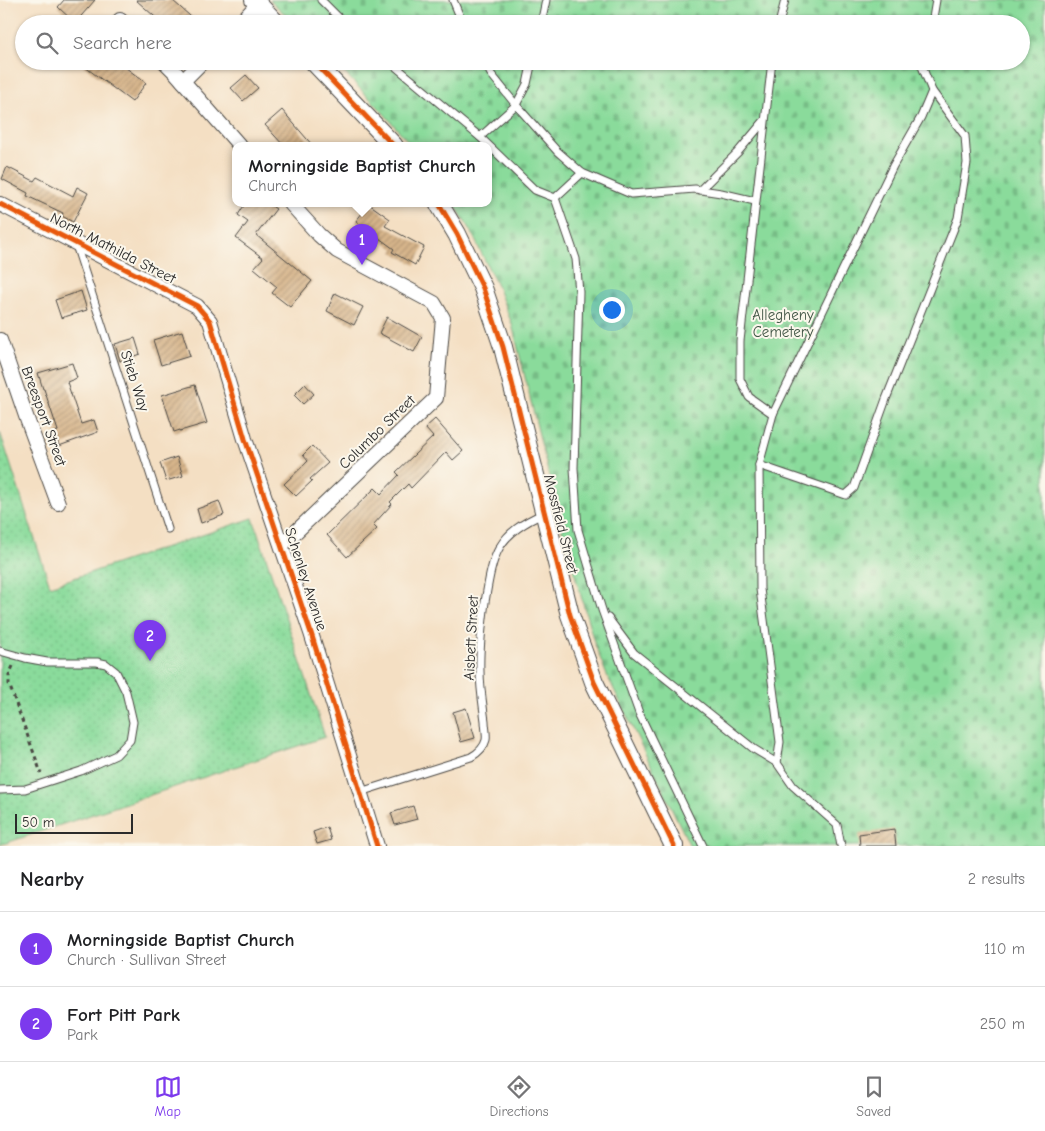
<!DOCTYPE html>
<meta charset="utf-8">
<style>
body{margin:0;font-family:"Comic Neue",sans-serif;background:#f6f6f6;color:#202124}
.scale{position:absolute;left:15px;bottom:12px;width:118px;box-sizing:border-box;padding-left:5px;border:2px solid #2b2b2b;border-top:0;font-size:14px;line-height:18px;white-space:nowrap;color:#2b2b2b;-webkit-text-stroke:4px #fbf7ec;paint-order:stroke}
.you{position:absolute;left:611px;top:309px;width:18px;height:18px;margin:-12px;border:4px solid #fff;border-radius:50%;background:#1a73e8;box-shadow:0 0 0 8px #1a73e833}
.badge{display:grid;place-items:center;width:32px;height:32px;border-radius:50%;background:#7c3aed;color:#fff;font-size:16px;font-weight:700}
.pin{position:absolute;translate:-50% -41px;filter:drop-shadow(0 1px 2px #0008)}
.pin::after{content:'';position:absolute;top:26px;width:18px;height:15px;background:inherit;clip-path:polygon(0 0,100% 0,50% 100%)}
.popup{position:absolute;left:232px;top:142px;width:260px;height:65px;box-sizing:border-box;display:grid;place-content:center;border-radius:10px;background:#fff;filter:drop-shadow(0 1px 4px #0005);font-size:16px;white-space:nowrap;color:#757577}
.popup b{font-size:19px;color:#202124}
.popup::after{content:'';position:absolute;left:50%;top:100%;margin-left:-10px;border:10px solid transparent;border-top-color:#fff}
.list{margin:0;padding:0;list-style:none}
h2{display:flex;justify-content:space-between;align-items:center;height:65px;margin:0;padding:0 20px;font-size:21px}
h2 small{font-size:16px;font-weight:400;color:#757577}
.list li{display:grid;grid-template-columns:32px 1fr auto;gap:15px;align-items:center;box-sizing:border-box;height:75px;padding:0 20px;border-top:1px solid #e0e0e0}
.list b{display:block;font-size:19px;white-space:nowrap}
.list p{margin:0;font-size:16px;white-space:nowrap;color:#757577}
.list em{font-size:16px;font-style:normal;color:#757577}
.icon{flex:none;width:28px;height:28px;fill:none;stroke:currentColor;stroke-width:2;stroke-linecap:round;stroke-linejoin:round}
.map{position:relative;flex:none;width:1045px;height:846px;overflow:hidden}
.search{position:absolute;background:#fff;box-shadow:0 1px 4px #0004;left:15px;right:15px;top:15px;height:55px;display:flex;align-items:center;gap:12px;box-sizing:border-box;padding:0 18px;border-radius:28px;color:#757577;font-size:19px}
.sheet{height:215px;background:#fff}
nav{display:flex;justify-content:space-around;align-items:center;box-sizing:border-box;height:70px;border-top:1px solid #e0e0e0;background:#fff;font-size:14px;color:#757577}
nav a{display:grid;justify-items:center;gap:2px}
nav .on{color:#7c3aed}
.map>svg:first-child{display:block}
.cemetery{fill:url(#cemetery-stones);stroke:#5a8363}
.park{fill:url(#park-dots);stroke:#5a8363}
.building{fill:url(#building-hatch)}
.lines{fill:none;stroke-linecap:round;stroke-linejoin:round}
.service-casing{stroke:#494642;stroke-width:9}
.minor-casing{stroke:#494642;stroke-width:16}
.tertiary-casing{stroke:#494642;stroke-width:20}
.path{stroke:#494642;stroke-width:3;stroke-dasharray:4 4;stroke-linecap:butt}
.service{stroke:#fff;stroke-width:7}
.minor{stroke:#fff;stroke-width:14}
.tertiary{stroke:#fff;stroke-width:18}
.cycleway-casing{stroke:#fbf7ec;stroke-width:8}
.cycleway{stroke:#e8590c;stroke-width:5}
.labels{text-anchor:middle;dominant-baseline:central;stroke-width:4;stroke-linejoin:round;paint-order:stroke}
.street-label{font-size:15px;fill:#2b2b2b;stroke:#fbf7ec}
.park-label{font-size:15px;fill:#435747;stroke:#fbf7ec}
</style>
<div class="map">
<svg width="1045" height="846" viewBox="0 0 1045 846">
<defs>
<pattern id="cemetery-stones" width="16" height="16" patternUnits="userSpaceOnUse" patternTransform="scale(1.25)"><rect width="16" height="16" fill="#8adb9b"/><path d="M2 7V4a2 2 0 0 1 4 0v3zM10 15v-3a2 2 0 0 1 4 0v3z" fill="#77bc86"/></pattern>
<pattern id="park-dots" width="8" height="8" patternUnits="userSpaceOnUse" patternTransform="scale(1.25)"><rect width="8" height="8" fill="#8adb9b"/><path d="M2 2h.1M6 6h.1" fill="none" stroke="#77bc86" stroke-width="1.8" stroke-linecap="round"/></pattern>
<pattern id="building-hatch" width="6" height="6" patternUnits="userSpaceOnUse" patternTransform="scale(1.25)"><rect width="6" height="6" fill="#d7b58b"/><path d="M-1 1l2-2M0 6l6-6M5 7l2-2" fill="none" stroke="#af9372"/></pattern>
</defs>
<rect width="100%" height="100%" fill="#fbf7ec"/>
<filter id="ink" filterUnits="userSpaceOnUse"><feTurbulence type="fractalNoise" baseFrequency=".02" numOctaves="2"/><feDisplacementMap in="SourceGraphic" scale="10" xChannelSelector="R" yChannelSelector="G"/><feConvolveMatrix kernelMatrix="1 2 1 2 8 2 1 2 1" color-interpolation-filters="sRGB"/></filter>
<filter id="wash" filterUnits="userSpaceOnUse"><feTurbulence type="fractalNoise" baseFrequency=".0096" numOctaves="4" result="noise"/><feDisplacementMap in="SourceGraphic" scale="20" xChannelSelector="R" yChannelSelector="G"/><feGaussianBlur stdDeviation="1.12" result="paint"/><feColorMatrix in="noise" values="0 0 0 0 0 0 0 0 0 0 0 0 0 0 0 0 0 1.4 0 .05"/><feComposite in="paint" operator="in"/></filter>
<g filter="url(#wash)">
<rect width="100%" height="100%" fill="#f4dfc3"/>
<polygon class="cemetery" points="270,0 1045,0 1045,846 690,846 606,673 594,642 562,529 512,324 497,286 469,227 454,204 488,204 488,146 412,146 379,108 333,61 1021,61 1021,24 295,24"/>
<polygon class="park" points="0,432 50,586 253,518 325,737 0,845"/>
<g id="blocks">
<g class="building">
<polygon points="64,0 95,0 75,23 58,7"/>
<polygon points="136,0 172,0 199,24 163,24"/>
<polygon points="77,61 117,61 146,83 132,102"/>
<polygon points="246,75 258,88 243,101 231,88"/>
<polygon points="282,110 313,146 284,146 265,125"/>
<polygon points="7,167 34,181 37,177 73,196 77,187 88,193 73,222 62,216 63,213 27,196 28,193 2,179"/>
<polygon points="245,204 269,204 276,209 256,235 312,281 290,307 272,293 277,287 254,268 263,258 236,238 248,222 238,215"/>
<polygon points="369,204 390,219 385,226 424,247 415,265 392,252 394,249 356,221"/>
<polygon points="81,291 87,310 61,318 55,300"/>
<polygon points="335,293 363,307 354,325 327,311"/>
<polygon points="387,317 422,337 414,352 379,333"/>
<polygon points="182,331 190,356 161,365 153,340"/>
<polygon points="135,338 140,354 120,361 115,344"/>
<polygon points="72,363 77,378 67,382 81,424 94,420 98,432 59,446 55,432 58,431 44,389 43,389 38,373"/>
<polygon points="305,384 314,394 303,404 294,395"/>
<polygon points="195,385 207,423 180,431 180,430 174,432 162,395"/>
<polygon points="435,419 463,451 453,460 446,452 411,488 408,484 390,502 392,504 373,525 377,529 347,557 327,535 375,488 381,494 399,475 396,472 433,437 425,428"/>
<polygon points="312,446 328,463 310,479 312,481 296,496 284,484 308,461 303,455"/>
<polygon points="177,457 183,476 166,481 160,463"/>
<polygon points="219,501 224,515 201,523 197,509"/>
<polygon points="466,708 475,738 461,742 453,712"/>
<polygon points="413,806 417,819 395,825 391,813"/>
<polygon points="327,827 331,840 317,844 313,832"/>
<polygon points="894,829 896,846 860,846 859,834"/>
</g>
</g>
</g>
<g filter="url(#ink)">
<use href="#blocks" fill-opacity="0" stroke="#494642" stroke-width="1"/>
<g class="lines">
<defs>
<g id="service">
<polyline points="321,0 345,24"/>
<polyline points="453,0 463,24"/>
<polyline points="541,24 546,0"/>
<polyline points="779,24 785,0"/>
<polyline points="932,24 936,0"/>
<polyline points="389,61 480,137"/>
<polyline points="484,61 491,74 516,105 557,151 582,173 631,194 695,189 721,193 755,201"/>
<polyline points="532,61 527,84 516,105 480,137 535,190 555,198 576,259 579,292 574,468 578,530 602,610 639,713 703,846"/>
<polyline points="772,61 740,341 740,379 749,397 773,414"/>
<polyline points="700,190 738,152 764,121"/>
<polyline points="555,198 582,173"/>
<polyline points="76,245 168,529"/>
<polyline points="759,465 846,495 854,488 886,399 958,218 967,163 965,136 932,91"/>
<polyline points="608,618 634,653 754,749 777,763"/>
<polyline points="0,651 25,658 47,662 97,662 106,664 116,672 126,692 133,722 130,740 116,755 81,771 25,789 0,790"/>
<path d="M 360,792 L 471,757 C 478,753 484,748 486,740 C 487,734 485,727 485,721 C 483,705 480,688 480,671 C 479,649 482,625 485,602 C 493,554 496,534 545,513"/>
<polyline points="841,846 837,825 793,786 777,763 780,742 760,589 759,465 773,414 893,166 921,117 932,91 921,64 922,61"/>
</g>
<g id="minor">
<polyline points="120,20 124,24"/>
<polyline points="239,24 258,4"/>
<polyline points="164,61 175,72 240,146"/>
<polyline points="183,81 203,61"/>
<polyline points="0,204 197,306 210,321 245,439 311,633 377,846"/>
<polyline points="0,340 27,419 58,503"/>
<polyline points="282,545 436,398 443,318 434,303 337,251 319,235 291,204"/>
</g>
<g id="tertiary">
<polyline points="254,0 277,24"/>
<polyline points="313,61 394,146"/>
<polyline points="439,204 457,234 483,288 503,347 570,615 594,682 674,846"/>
</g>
</defs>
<use href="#service" class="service-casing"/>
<use href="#minor" class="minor-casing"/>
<use href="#tertiary" class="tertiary-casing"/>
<polyline class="path" points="13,666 9,675 9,684 41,773"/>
<use href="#service" class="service"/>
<use href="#minor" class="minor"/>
<use href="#tertiary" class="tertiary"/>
<defs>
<g id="cycleway">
<polyline points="313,61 394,146"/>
<polyline points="0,204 197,306 210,321 245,439 311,633 377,846"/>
<polyline points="439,204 457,234 483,288 503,347 570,615 594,682 674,846"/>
</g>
</defs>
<use href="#cycleway" class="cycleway-casing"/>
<use href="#cycleway" class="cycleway"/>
</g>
</g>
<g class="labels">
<g class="street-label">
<text transform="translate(113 248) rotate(27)">North Mathilda Street</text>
<text transform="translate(135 381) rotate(72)">Stieb Way</text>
<text transform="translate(44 416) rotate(70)">Breesport Street</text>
<text transform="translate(377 432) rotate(-44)">Columbo Street</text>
<text transform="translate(561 524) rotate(76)">Mossfield Street</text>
<text transform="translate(306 579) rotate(72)">Schenley Avenue</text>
<text transform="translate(471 638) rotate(-87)">Aisbett Street</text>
</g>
<g class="park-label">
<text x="783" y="315">Allegheny<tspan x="783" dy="17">Cemetery</tspan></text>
</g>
</g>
</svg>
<div class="scale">50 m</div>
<div class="you"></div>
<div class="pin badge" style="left:362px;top:265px">1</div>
<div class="popup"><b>Morningside Baptist Church</b>Church</div>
<div class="pin badge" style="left:150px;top:661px">2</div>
<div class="search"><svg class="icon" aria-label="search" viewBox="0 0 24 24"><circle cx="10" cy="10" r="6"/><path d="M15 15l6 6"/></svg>Search here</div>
</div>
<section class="sheet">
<h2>Nearby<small>2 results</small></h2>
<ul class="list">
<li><span class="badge">1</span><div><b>Morningside Baptist Church</b><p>Church · Sullivan Street</p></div><em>110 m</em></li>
<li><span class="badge">2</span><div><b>Fort Pitt Park</b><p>Park</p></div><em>250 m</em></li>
</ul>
</section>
<nav>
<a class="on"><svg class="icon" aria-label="map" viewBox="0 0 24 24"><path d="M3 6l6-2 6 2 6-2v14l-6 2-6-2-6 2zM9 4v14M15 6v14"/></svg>Map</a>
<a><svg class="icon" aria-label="directions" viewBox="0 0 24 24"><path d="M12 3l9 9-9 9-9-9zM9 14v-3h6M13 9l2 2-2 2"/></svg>Directions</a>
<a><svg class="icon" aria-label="saved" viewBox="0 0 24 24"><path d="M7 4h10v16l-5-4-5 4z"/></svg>Saved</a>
</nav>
